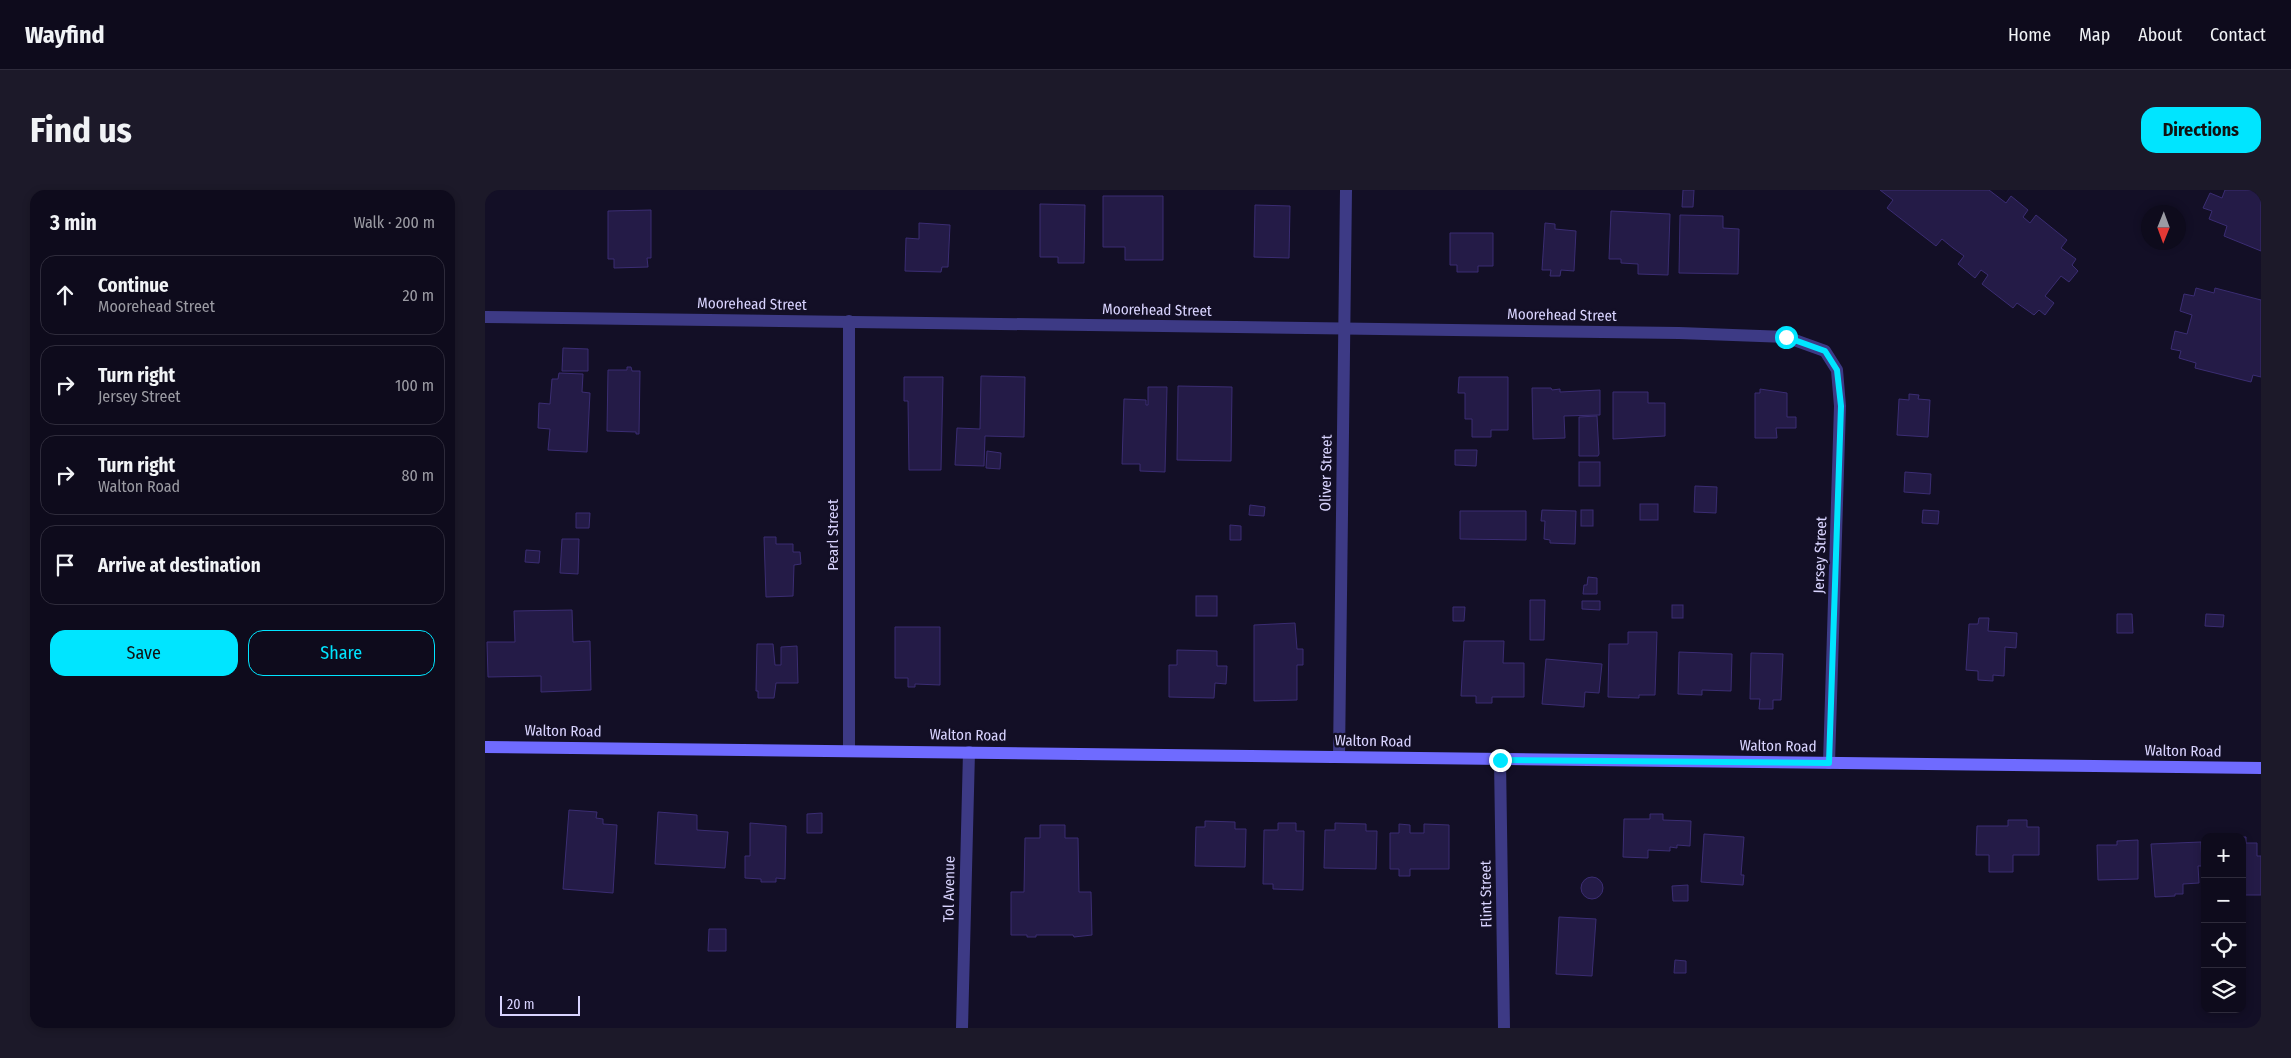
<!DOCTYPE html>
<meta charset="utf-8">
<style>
body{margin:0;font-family:"Fira Sans Condensed",sans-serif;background:#1c1929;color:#f1f3f6}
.controls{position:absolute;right:15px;bottom:15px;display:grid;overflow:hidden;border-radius:10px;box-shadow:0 2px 8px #0003}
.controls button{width:45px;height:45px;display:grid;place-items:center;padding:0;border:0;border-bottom:1px solid #2e2b3b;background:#0e0b1c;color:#f1f3f6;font:25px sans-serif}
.compass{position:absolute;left:1656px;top:15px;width:45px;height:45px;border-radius:50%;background:#0e0b1c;box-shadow:0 2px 8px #0003;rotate:181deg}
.scale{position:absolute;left:15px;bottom:12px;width:80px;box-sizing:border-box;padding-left:5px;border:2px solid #d9d4ff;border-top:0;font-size:14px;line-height:18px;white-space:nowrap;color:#d9d4ff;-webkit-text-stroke:4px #130f26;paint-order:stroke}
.stop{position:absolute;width:15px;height:15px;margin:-11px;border:4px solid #00e5ff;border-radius:50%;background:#fff}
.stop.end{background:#00e5ff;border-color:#fff;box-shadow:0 1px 5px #0008}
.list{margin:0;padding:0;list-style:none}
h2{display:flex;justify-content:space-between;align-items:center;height:65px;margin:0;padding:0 20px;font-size:21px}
h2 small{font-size:16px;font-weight:400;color:#9b9ba3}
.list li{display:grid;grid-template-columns:32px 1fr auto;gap:15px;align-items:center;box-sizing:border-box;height:80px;margin:0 10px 10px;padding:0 10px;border:1px solid #2e2b3b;border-radius:15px}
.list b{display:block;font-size:19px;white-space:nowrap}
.list p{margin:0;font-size:16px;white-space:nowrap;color:#9b9ba3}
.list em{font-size:16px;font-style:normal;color:#9b9ba3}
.actions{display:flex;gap:10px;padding:15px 20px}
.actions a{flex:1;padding:11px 0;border:1px solid #00e5ff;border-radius:15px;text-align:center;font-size:18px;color:#00e5ff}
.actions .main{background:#00e5ff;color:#111}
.icon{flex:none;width:28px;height:28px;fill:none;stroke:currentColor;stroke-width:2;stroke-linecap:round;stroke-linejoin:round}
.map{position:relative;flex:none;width:1776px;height:838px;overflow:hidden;border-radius:15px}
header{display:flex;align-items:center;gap:30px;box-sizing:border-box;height:70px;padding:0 25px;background:#0e0b1c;border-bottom:1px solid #2e2b3b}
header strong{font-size:24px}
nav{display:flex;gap:28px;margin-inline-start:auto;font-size:18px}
.intro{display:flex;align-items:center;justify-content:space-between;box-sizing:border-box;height:120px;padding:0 30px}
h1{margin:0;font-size:35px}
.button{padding:12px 22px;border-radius:15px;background:#00e5ff;color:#111;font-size:18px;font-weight:700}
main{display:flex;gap:30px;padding:0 30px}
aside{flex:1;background:#0e0b1c;border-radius:15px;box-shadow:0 2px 8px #0003}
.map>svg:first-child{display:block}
.building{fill:#241b47;stroke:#3b2d73}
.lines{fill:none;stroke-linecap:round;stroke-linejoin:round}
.street{stroke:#3d3a85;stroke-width:12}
.secondary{stroke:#6f6bff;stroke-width:12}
.route{stroke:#00e5ff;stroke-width:6}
.labels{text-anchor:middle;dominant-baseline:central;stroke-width:4.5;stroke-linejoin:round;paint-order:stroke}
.street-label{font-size:15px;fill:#d9d4ff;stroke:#130f26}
</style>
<header>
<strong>Wayfind</strong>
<nav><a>Home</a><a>Map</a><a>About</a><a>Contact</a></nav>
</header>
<div class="intro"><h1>Find us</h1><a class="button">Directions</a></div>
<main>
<aside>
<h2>3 min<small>Walk · 200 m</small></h2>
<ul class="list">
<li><svg class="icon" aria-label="ahead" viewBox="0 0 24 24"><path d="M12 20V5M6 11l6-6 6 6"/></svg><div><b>Continue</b><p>Moorehead Street</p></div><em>20 m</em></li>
<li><svg class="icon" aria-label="right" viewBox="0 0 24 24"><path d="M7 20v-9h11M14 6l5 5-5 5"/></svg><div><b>Turn right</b><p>Jersey Street</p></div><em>100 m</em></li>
<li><svg class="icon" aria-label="right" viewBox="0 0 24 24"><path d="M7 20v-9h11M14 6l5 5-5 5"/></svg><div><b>Turn right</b><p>Walton Road</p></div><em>80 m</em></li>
<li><svg class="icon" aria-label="arrive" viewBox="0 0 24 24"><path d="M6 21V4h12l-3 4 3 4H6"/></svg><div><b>Arrive at destination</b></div></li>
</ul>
<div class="actions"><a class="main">Save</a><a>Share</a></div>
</aside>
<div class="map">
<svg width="1776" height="838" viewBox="0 0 1776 838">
<rect width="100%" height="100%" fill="#130f26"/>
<g class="building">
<polygon points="1198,0 1209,0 1208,17 1197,17"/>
<polygon points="1395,0 1504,0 1521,13 1526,6 1543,20 1538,27 1545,33 1551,25 1582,50 1576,58 1591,69 1587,75 1593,81 1584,92 1576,86 1560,106 1569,113 1560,125 1554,120 1549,125 1532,113 1528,118 1497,94 1503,85 1496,80 1490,88 1473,74 1479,66 1468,58 1457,49 1451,56 1402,18 1408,10"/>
<polygon points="1740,0 1776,0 1776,61 1739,46 1742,36 1724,29 1727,21 1718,18 1725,3 1737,8"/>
<polygon points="618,6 678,6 678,70 640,70 640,57 618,57"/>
<polygon points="555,14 600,15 599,73 573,73 573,67 555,67"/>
<polygon points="770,15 805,16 804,68 769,67"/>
<polygon points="166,20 166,68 162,68 163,77 129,78 129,69 123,69 123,21"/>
<polygon points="1126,21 1185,24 1183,85 1153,84 1153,74 1136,73 1136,69 1124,69"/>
<polygon points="1195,25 1238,26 1238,38 1254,39 1253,84 1194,83"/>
<polygon points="434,33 465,35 463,77 457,77 456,82 420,81 421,48 434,49"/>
<polygon points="1060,33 1070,34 1070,39 1091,41 1089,81 1076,80 1075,86 1065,86 1066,80 1057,80"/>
<polygon points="965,43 1008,43 1008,76 993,76 993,82 972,82 972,75 965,75"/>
<polygon points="1711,98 1729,103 1730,98 1776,110 1776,187 1768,185 1766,192 1710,178 1711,173 1694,168 1696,161 1686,159 1690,141 1702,144 1707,125 1695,121 1699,104 1709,106"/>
<polygon points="78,158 103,159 103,181 77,181"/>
<polygon points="142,177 146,177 147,181 155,181 154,244 151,244 151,242 122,241 123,180 142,180"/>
<polygon points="74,183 98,184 97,202 105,203 102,262 63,260 65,239 53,238 54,213 65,214 67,189 73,189"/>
<polygon points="496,186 540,187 539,247 500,246 499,276 470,275 472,238 495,239"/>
<polygon points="419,187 458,187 456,280 424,280 423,211 419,211"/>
<polygon points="974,187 1023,187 1023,240 1006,240 1006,247 987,247 987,229 980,229 980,203 973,203"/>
<polygon points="693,196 747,197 746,271 692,270"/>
<polygon points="663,197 682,197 680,282 655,281 655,274 637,274 639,209 661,210 661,215 663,215"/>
<polygon points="1047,198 1066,198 1067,200 1075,199 1075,202 1115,200 1115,225 1079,226 1080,248 1048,249"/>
<polygon points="1275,199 1302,203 1302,227 1311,227 1311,238 1291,238 1292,248 1270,248 1270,203 1275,203"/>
<polygon points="1128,202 1163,202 1163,213 1180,213 1180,246 1128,249"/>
<polygon points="1424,204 1434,205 1433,209 1445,210 1443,247 1412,245 1414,209 1424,210"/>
<polygon points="1112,226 1114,264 1113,266 1094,266 1094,227"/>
<polygon points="970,260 992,260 991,276 970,275"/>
<polygon points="502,261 516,263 515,279 501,278"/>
<rect x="1094" y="272" width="21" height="24"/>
<polygon points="1420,282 1446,284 1445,304 1419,302"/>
<polygon points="1210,296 1232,297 1231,323 1209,322"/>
<rect x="1155" y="314" width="18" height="16"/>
<polygon points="765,315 780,317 779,326 764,325"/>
<polygon points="1057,320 1091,321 1090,354 1065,353 1065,350 1059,349 1060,331 1056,331"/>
<rect x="1096" y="320" width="12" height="16"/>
<polygon points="1438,320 1454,321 1453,334 1437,333"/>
<polygon points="975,321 1041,321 1041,350 975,349"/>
<polygon points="91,323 105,323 104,338 91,338"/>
<polygon points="745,335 756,336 756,350 745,350"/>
<polygon points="279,347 291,347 291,354 308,354 308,362 315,362 316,374 309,375 308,406 281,407"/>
<polygon points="77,349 94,349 93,384 75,383"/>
<polygon points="41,360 55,361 54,373 40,372"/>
<polygon points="1103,387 1112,388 1112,404 1098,404 1099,395 1102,395"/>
<rect x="711" y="406" width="21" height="20"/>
<polygon points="1045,410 1060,410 1059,450 1045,450"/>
<polygon points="1097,411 1115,411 1115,420 1097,419"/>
<rect x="1187" y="415" width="11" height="13"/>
<polygon points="968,417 980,417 979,431 968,431"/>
<polygon points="87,420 88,452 105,451 106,500 56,502 56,486 3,487 2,452 30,452 29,421"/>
<polygon points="1632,424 1647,424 1648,443 1632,443"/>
<polygon points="1721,424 1739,425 1738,437 1720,436"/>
<polygon points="1494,428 1504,428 1503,441 1532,443 1531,458 1520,457 1519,486 1508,485 1508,491 1493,490 1493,481 1481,480 1484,434 1493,434"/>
<polygon points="810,433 812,459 818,459 818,475 812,475 812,510 769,511 769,435"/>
<polygon points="410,437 455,437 455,495 430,494 430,497 423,497 423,488 410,488"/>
<polygon points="1143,442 1172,442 1170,505 1154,505 1154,508 1123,507 1124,454 1143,454"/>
<polygon points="979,451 1019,451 1018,473 1039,473 1039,507 1007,507 1007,513 991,513 991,506 976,506"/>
<polygon points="272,454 288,454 290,475 296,475 296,457 312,456 313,493 291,493 289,508 273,508 273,501 271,501"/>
<polygon points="692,460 732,461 732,476 742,476 741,494 730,493 729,508 684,507 684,475 692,475"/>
<polygon points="1194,462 1247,464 1246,501 1217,500 1217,505 1193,504"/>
<polygon points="1266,463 1298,464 1296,510 1288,510 1288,519 1274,519 1275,509 1265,509"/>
<polygon points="1061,469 1117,474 1114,503 1100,502 1099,517 1057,514"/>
<polygon points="84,620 112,622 111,628 118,629 118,634 132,635 128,703 78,699"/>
<polygon points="173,622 212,625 212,640 243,642 240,678 170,674"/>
<polygon points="337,623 337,643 322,643 322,624"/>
<polygon points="1165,624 1178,624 1178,630 1206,631 1205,656 1192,655 1192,658 1185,657 1185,661 1163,660 1163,668 1138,667 1139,629 1165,629"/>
<polygon points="1523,630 1542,630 1542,637 1554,637 1554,665 1528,665 1528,682 1504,682 1504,665 1491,665 1492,636 1523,636"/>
<polygon points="720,631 750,632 750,639 761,639 760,677 710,676 711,637 720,637"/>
<polygon points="265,633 301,636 300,689 291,688 291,692 276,692 276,689 260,688 260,666 265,666"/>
<polygon points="793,633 811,633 811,641 819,641 818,700 788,699 788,694 778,694 779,640 793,640"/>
<polygon points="850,633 881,634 881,641 892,641 891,679 839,678 840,640 850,640"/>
<polygon points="914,634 925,635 925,643 939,643 939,634 964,635 964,679 925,679 925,686 914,686 914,679 905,679 905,643 914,643"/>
<polygon points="555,635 580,635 580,648 593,648 594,702 606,702 607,745 589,747 588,745 551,745 551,747 542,747 542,745 526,745 526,702 539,702 540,648 555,648"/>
<polygon points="1219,644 1259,647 1256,685 1259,685 1258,695 1216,692"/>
<polygon points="1748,647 1761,647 1761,653 1772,653 1772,666 1776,666 1776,705 1757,705 1757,647"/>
<polygon points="1653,650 1653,689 1613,690 1612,655 1632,655 1632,651"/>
<polygon points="1716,652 1717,676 1713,676 1714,693 1698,694 1698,704 1690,704 1690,706 1670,707 1666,654"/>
<circle cx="1107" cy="698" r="11"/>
<polygon points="1203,695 1203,711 1188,711 1187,696"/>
<polygon points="1074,727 1111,729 1107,786 1071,784"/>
<polygon points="224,739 241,739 241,761 223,761"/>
<polygon points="1190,770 1201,771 1201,783 1189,783"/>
</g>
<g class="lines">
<g class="street">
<polyline points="0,127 1194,143 1301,147 1340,161 1352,180 1355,216 1344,573"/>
<polyline points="364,131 364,560"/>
<polyline points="854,567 861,0"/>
<polyline points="1015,570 1019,838"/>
<polyline points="477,838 484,562"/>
</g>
<polyline class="secondary" points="0,557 1776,578"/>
</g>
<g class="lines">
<polyline class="route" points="1015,570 1344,573 1356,216 1352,180 1340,161 1301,147"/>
</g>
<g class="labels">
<g class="street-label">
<text transform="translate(267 114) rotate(1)">Moorehead Street</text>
<text transform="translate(672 120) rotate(1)">Moorehead Street</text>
<text transform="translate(1077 125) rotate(1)">Moorehead Street</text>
<text transform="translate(841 283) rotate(-89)">Oliver Street</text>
<text transform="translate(348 345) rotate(-90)">Pearl Street</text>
<text transform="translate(1335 365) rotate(-88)">Jersey Street</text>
<text transform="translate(78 541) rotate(1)">Walton Road</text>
<text transform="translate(483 545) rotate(1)">Walton Road</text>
<text transform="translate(888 551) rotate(1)">Walton Road</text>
<text transform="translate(1293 556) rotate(1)">Walton Road</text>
<text transform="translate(1698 561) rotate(1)">Walton Road</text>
<text transform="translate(464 699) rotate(-89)">Tol Avenue</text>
<text transform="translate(1001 704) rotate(-91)">Flint Street</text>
</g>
</g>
</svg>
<div class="controls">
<button>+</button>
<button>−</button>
<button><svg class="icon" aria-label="locate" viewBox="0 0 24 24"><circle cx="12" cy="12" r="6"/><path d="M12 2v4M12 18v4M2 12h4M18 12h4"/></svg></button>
<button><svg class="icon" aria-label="layers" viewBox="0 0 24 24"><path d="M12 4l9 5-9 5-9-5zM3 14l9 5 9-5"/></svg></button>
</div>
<svg class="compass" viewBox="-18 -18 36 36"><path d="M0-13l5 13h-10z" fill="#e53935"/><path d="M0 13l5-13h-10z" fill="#9b9ba3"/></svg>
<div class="scale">20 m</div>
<div class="stop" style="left:1301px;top:147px"></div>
<div class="stop end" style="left:1015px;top:570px"></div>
</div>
</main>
